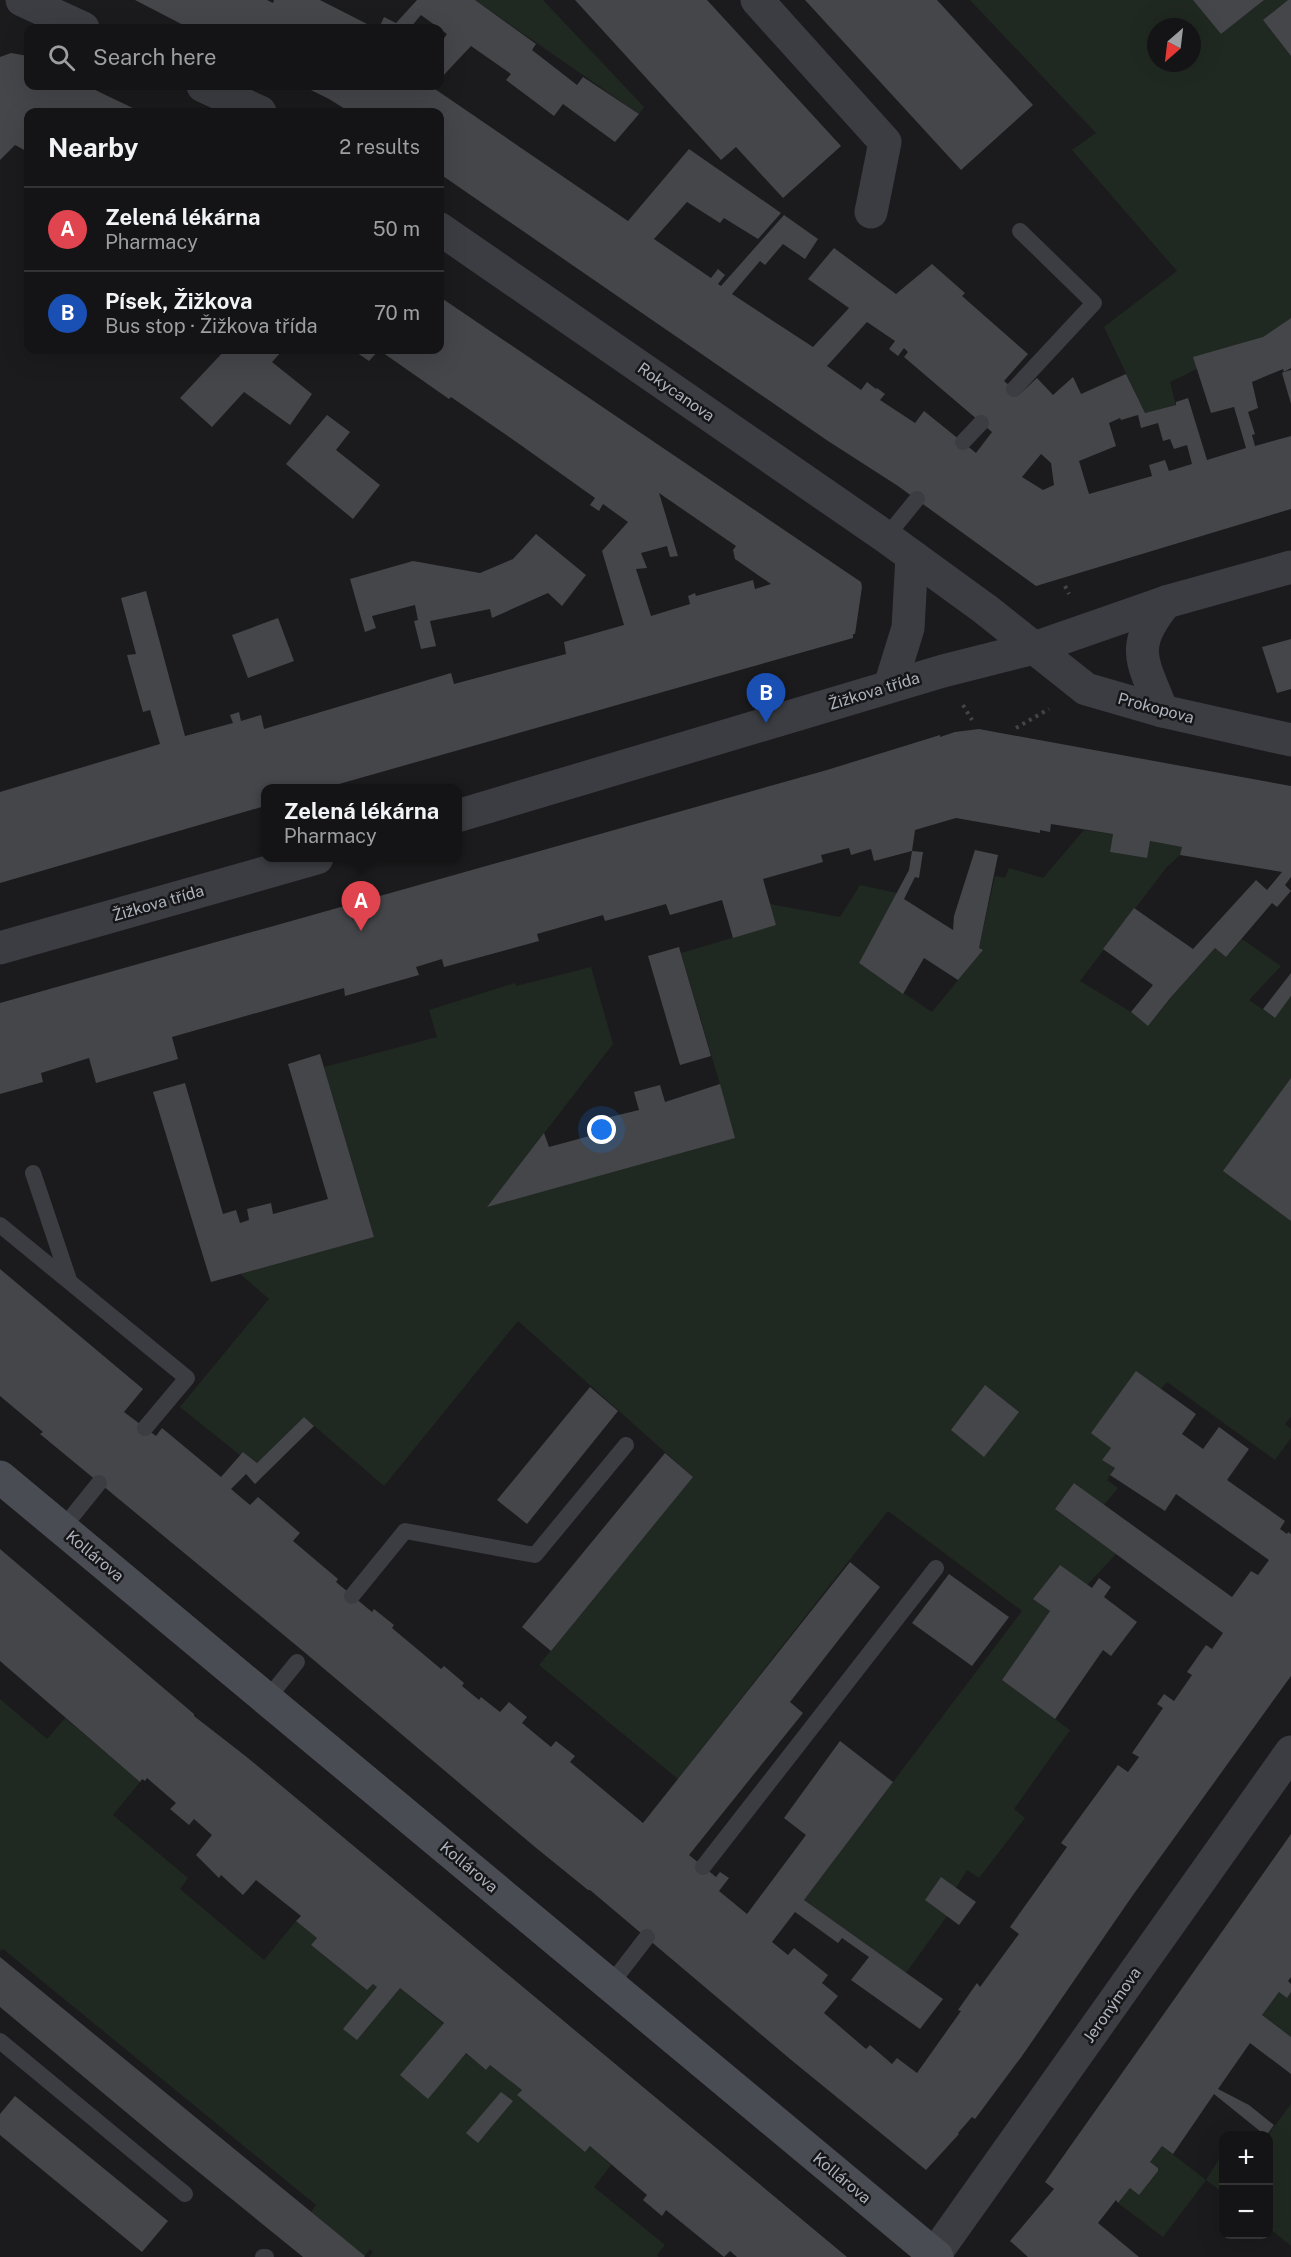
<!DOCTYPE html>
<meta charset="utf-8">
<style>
body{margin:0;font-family:"Public Sans",sans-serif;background:#212123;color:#f1f3f6}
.controls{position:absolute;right:18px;bottom:18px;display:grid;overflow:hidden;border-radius:12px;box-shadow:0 6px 24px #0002}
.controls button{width:54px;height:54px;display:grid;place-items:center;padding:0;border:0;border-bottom:2px solid #333335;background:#141416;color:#f1f3f6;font:30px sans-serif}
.compass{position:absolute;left:1147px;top:18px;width:54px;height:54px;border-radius:50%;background:#141416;box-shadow:0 6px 24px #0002;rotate:208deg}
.you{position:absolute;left:602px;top:1130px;width:21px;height:21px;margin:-15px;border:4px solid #fff;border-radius:50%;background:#1a73e8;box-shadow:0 0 0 9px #1a73e833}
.badge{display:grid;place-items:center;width:39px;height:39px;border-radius:50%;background:#f8a638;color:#fff;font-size:20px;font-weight:700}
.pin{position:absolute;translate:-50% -50px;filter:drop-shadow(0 2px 3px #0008)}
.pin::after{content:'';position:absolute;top:32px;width:21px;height:18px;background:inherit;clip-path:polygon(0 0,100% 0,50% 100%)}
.popup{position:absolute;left:261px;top:784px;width:201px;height:78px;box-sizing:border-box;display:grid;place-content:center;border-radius:12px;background:#141416;filter:drop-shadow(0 2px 4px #0005);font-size:20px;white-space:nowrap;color:#9d9ea1}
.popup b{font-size:22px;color:#f1f3f6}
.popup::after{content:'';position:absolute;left:50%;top:100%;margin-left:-12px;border:12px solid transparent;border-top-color:#141416}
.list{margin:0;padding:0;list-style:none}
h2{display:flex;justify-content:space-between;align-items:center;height:78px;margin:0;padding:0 24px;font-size:26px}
h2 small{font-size:20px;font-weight:400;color:#9d9ea1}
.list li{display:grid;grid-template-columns:39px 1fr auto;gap:18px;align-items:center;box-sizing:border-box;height:84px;padding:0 24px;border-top:2px solid #333335}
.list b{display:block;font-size:22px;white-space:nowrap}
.list p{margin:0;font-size:20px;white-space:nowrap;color:#9d9ea1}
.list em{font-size:20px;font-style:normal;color:#9d9ea1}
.icon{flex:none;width:33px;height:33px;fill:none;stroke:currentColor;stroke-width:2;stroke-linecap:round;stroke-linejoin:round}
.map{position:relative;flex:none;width:1291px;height:2257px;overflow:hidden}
.search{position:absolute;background:#141416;box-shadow:0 6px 24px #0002;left:24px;top:24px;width:420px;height:66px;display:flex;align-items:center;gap:15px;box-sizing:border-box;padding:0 21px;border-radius:12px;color:#9d9ea1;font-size:22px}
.panel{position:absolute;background:#141416;box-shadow:0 6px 24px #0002;left:24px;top:108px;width:420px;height:246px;border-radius:12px}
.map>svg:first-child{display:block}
.green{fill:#202921;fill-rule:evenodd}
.building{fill:#45464a;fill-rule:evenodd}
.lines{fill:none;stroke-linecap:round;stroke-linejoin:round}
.path{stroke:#424449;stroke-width:4;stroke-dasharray:3 4.5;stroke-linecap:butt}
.lane{stroke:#3c3d42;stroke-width:16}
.street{stroke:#3c3d42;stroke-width:33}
.secondary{stroke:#494c53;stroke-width:33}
.labels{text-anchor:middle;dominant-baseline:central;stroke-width:5;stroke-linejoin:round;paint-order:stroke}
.street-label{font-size:16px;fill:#adb3bd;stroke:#161618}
</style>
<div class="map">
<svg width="1291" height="2257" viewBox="0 0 1291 2257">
<rect width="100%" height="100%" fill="#1b1b1d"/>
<g class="green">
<polygon points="475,0 543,0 644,107 639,114"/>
<path d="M 970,0 L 1195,0 L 1221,34 L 1264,0 L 1288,0 L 1263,20 L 1291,56 L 1291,318 L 1263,337 L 1170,382 L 1176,405 L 1145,413 L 1104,327 L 1177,271 L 1072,150 L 1096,133 ZM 1156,27 L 1192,27 L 1192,63 L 1156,63 Z"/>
<polygon points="1084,830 1113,834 1110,852 1146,858 1150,841 1182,847 1180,855 1166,868 1080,981 1131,1012 1148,1026 1171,997 1215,948 1226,957 1242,939 1281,966 1249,1000 1275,1018 1291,996 1291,1417 1285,1424 1291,1429 1291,1438 1275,1460 1167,1382 1161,1389 1136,1372 1111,1448 1102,1460 1115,1468 1107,1480 1118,1488 1104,1505 1074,1483 1055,1509 1116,1554 1087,1585 1060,1565 1033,1599 1050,1611 1002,1680 1070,1730 1014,1809 1025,1818 979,1878 967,1870 956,1888 941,1878 925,1900 947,1916 906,1973 804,1900 1022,1611 888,1511 678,1779 539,1665 693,1477 518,1321 384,1486 304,1417 257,1463 243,1452 240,1455 180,1407 269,1299 240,1274 374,1237 324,1067 437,1037 429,1010 515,983 516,986 591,967 613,1044 488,1206 720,1084 681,953 776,925 770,904 840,917 860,885 897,893 859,963 932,1012 982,951 979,948 995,876 1005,878 1009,868 1043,878"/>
<polygon points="0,1699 47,1739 65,1718 140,1782 113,1815 188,1878 180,1889 264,1960 296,1921 317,1938 311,1945 367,1990 373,1984 378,1987 400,1988 457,2035 465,2044 466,2054 486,2070 490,2065 522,2090 518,2096 585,2152 590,2146 611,2165 594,2187 665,2245 657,2255 659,2257 369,2257 373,2252 370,2249 365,2256 311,2212 316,2205 3,1949 0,1951"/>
<polygon points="1279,1992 1287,1998 1291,1992 1291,2037 1262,2015"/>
<polygon points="1291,2104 1291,2246 1269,2228 1268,2136 1267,2136"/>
<polygon points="1162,2146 1206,2180 1223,2153 1223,2193 1206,2180 1163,2237 1118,2203 1130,2188 1139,2195 1158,2171 1158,2168 1150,2162"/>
</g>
<g class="building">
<polygon points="135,0 267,0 273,3 274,0 320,0 375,28 189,28"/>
<polygon points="417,0 475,0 536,44 532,50 577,85 583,77 639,114 615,142 563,104 554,116 506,80 511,74 471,46 440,79 440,44 447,34 421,15 410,28 379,28 384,17 396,23"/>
<polygon points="575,0 707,0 841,146 783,198 736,147 721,160"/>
<polygon points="805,0 937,0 1033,105 961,170"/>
<polygon points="1193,0 1264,0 1221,34"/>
<polygon points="1288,0 1291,0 1291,56 1263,20"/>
<polygon points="11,53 28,56 28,86 87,86 141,112 28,112 28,152 15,145 0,160 0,57"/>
<path d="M 303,86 L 434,86 L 432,87 L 628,221 L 689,149 L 781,213 L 758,239 L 724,218 L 720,223 L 687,202 L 654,239 L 711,278 L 718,269 L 725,275 L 718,284 L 721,286 L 784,215 L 818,239 L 805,259 L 783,244 L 765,265 L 760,261 L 732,294 L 813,347 L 849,308 L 808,279 L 834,248 L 896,294 L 932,264 L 965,293 L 962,296 L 1028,354 L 1004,381 L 1020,394 L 1037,378 L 1053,395 L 1073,377 L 1081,394 L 1126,374 L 1145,413 L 1176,405 L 1176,402 L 1188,398 L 1207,460 L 1246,448 L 1234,407 L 1211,413 L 1193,357 L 1263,337 L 1291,318 L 1291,368 L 1284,372 L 1291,370 L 1291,404 L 1282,373 L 1284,372 L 1283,369 L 1252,382 L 1258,408 L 1248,412 L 1255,434 L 1252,435 L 1255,446 L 1291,436 L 1291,509 L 1036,586 L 898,486 L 828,441 L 440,174 L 440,112 L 350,112 L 329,99 ZM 867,322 L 895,341 L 889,349 L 898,356 L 904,348 L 908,352 L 904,357 L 992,432 L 976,453 L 924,411 L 915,423 L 880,400 L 885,394 L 877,388 L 876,389 L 867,382 L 861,390 L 827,366 ZM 1138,415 L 1141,428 L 1158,423 L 1163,441 L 1170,439 L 1174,449 L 1187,445 L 1192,464 L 1169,471 L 1165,460 L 1149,465 L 1152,476 L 1089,494 L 1079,461 L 1116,446 L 1109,423 L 1120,418 L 1121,420 ZM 1041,454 L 1051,463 L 1054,485 L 1043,490 L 1022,477 Z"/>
<path d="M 440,297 L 861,582 L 862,587 L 855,634 L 853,634 L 853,638 L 325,788 L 265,788 L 265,806 L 0,883 L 0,792 L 160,744 L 150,710 L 143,712 L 127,655 L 136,654 L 121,598 L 146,591 L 185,736 L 233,723 L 230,715 L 239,712 L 241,721 L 261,715 L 264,729 L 451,673 L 454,684 L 566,654 L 564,642 L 624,625 L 602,551 L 628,522 L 603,504 L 599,511 L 590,505 L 595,498 L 515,441 L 451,397 L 449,399 L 379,350 L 440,350 ZM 659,493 L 736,546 L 733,550 L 735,559 L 771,584 L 755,589 L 753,580 L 696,596 L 695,593 L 688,596 L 690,604 L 651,616 L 636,569 L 647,568 L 641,553 L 667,546 L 670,557 L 678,556 Z"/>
<polygon points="225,350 280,350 282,351 272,362 312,394 290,425 244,392 212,427 180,398"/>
<polygon points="353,350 379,350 369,361"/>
<polygon points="327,415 350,432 336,450 380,485 353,519 286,464"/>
<polygon points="536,534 586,575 562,606 548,593 492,618 490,609 430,621 436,646 421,649 414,621 418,620 415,605 372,616 376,628 365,632 350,579 413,561 480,573 513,559"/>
<polygon points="278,618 294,661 248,678 232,635"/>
<polygon points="1291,639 1291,689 1277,693 1262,647"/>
<polygon points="979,729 1291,786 1291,877 1285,885 1291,891 1277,907 1272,903 1226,957 1215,948 1171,997 1148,1026 1131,1012 1153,985 1103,949 1134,908 1193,949 1256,880 1267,890 1282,872 1180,855 1182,847 1150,841 1147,858 1110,852 1113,834 1051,824 1050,832 1040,830 1040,833 956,818 915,830 912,851 923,852 919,878 915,877 904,899 953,930 954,916 975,850 998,855 979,948 983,950 958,980 924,958 903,994 859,963 909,870 912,851 874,861 871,849 851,855 849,848 821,855 823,862 763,879 776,925 733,938 722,900 670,915 666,904 605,921 603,915 537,934 539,941 444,967 442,959 416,967 419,975 345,996 344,988 172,1037 178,1059 96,1083 89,1058 41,1073 43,1082 0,1094 0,1003 827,770 940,735 940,737 955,732"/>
<polygon points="679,947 711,1056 680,1065 648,956"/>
<polygon points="1291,973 1291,996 1275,1018 1263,1009"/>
<polygon points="320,1054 374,1237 211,1282 153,1092 185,1083 223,1214 236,1210 240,1223 249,1220 247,1209 271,1203 273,1214 328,1199 288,1064"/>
<polygon points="1291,1078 1291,1221 1223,1171"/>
<polygon points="720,1084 735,1138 487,1207 544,1133 549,1147 608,1131 606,1118 639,1110 634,1092 660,1085 665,1102"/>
<polygon points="0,1269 143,1389 124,1412 156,1436 162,1428 221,1477 243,1452 257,1463 304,1417 314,1426 255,1484 246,1474 231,1489 250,1505 258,1497 300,1533 293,1541 338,1579 336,1582 372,1612 374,1609 394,1625 392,1628 441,1669 444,1666 464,1683 462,1686 479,1700 481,1697 500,1712 509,1702 527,1717 522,1723 551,1747 556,1741 575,1756 570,1762 643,1823 850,1562 880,1587 790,1702 803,1713 689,1855 716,1877 720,1872 729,1878 719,1891 747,1914 806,1835 784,1818 840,1741 893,1782 804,1900 943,1999 920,2029 851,1980 869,1957 842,1938 838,1943 795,1912 772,1942 788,1955 794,1948 828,1975 822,1983 838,1996 824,2013 866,2049 870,2045 892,2064 897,2058 917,2073 961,2011 958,2010 977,1983 980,1987 1019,1934 1010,1927 1067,1847 1061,1843 1118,1765 1128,1772 1139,1757 1132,1753 1163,1708 1157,1704 1164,1694 1174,1701 1192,1675 1187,1672 1206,1645 1212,1649 1223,1633 1055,1509 1074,1483 1232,1597 1251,1571 1258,1575 1269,1560 1176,1494 1165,1511 1110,1475 1115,1468 1102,1460 1111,1448 1091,1433 1136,1371 1196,1414 1182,1434 1203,1449 1219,1427 1249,1449 1227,1480 1285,1521 1280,1529 1287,1534 1288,1532 1291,1534 1291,1676 1133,1895 1022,2056 975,2119 972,2117 958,2133 959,2134 926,2170 790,2059 590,1890 588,1890 535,1847 303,1651 40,1434 43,1432 0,1396"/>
<polygon points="985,1385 1019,1412 984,1457 951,1430"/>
<polygon points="590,1387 618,1411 527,1524 497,1500"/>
<polygon points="665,1453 693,1477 551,1651 522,1627"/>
<polygon points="0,1549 194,1714 194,1716 248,1758 847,2257 737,2257 730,2251 724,2257 666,2210 662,2216 643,2200 647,2195 590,2146 585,2152 517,2095 522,2090 490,2065 486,2070 466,2053 428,2099 400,2075 444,2023 400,1988 357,2040 343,2029 377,1987 373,1984 367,1990 311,1945 317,1938 296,1921 301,1916 256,1880 243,1895 221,1875 219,1878 196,1855 212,1835 194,1819 189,1825 170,1809 176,1803 147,1778 145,1781 142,1779 140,1782 0,1661"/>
<polygon points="1060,1565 1092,1588 1099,1578 1111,1587 1104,1597 1137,1622 1111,1656 1103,1650 1055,1719 1002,1680 1050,1611 1033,1599"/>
<polygon points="949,1574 1009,1617 972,1666 912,1623"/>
<polygon points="1291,1834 1291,1977 1288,1981 1291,1984 1291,1992 1287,1998 1279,1992 1262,2015 1291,2037 1291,2074 1250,2043 1218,2089 1249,2105 1274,2125 1266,2136 1214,2094 1173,2154 1162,2146 1150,2162 1158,2168 1158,2171 1139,2195 1130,2188 1118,2203 1116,2200 1098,2223 1139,2257 1028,2257 1010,2241 1054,2189 1045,2182"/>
<polygon points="941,1877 976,1902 959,1925 925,1900"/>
<polygon points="0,1957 365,2256 364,2257 303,2257 169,2148 0,2007"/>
<polygon points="501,2092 513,2101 478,2143 466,2133"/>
<polygon points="15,2096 168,2221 142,2252 0,2135 0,2114"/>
</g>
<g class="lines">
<g class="path">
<polyline points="1065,586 1069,594"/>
<polyline points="963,705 972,720"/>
<polyline points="1016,728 1049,709"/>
</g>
<g class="lane">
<polyline points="1014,389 1094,303 1020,231"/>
<polyline points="963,442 981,423"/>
<polyline points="886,537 917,499"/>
<polyline points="33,1173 69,1280"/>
<polyline points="0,1225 187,1378 145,1428"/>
<polyline points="62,1529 99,1483"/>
<polyline points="352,1596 405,1531 535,1555 626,1445"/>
<polyline points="267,1699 297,1662"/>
<polyline points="703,1867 936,1568"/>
<polyline points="610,1985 647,1937"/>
<polyline points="0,2041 185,2194"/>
<polyline points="263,2257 266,2257"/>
</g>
<g class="street">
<polyline points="22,0 83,28"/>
<polyline points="757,0 885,142 871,212"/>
<polyline points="203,86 260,112"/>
<polyline points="440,229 886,537 985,609 1086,689 1162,711 1291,740"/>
<polyline points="890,686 908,628 912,556"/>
<path d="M 1162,711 C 1143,661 1128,648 1166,602"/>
<polyline points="457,816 943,671 1034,648 1166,602 1291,567"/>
<polyline points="0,948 317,858"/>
<polyline points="933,2257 1291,1752"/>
</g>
<polyline class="secondary" points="0,1477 937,2257"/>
</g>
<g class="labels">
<g class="street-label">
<text transform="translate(676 392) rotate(35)">Rokycanova</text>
<text transform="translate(874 691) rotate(-17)">Žižkova třída</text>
<text transform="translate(1156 708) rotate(15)">Prokopova</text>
<text transform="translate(158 903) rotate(-16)">Žižkova třída</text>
<text transform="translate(95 1556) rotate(40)">Kollárova</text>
<text transform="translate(469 1867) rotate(40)">Kollárova</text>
<text transform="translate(1112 2005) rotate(-55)">Jeronýmova</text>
<text transform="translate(842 2178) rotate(40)">Kollárova</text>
</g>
</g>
</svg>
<div class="controls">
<button>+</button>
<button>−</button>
</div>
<svg class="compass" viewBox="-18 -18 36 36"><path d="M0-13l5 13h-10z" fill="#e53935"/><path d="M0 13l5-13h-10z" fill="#9d9ea1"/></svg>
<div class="you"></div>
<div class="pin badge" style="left:361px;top:931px;background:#e0444e">A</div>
<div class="popup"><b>Zelená lékárna</b>Pharmacy</div>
<div class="pin badge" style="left:766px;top:723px;background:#1a4fb4">B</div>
<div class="search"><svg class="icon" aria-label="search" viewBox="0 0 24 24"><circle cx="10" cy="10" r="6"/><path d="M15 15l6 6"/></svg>Search here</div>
<section class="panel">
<h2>Nearby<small>2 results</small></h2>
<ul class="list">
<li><span class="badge" style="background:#e0444e">A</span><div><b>Zelená lékárna</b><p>Pharmacy</p></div><em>50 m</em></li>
<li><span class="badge" style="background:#1a4fb4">B</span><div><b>Písek, Žižkova</b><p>Bus stop · Žižkova třída</p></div><em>70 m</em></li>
</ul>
</section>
</div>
